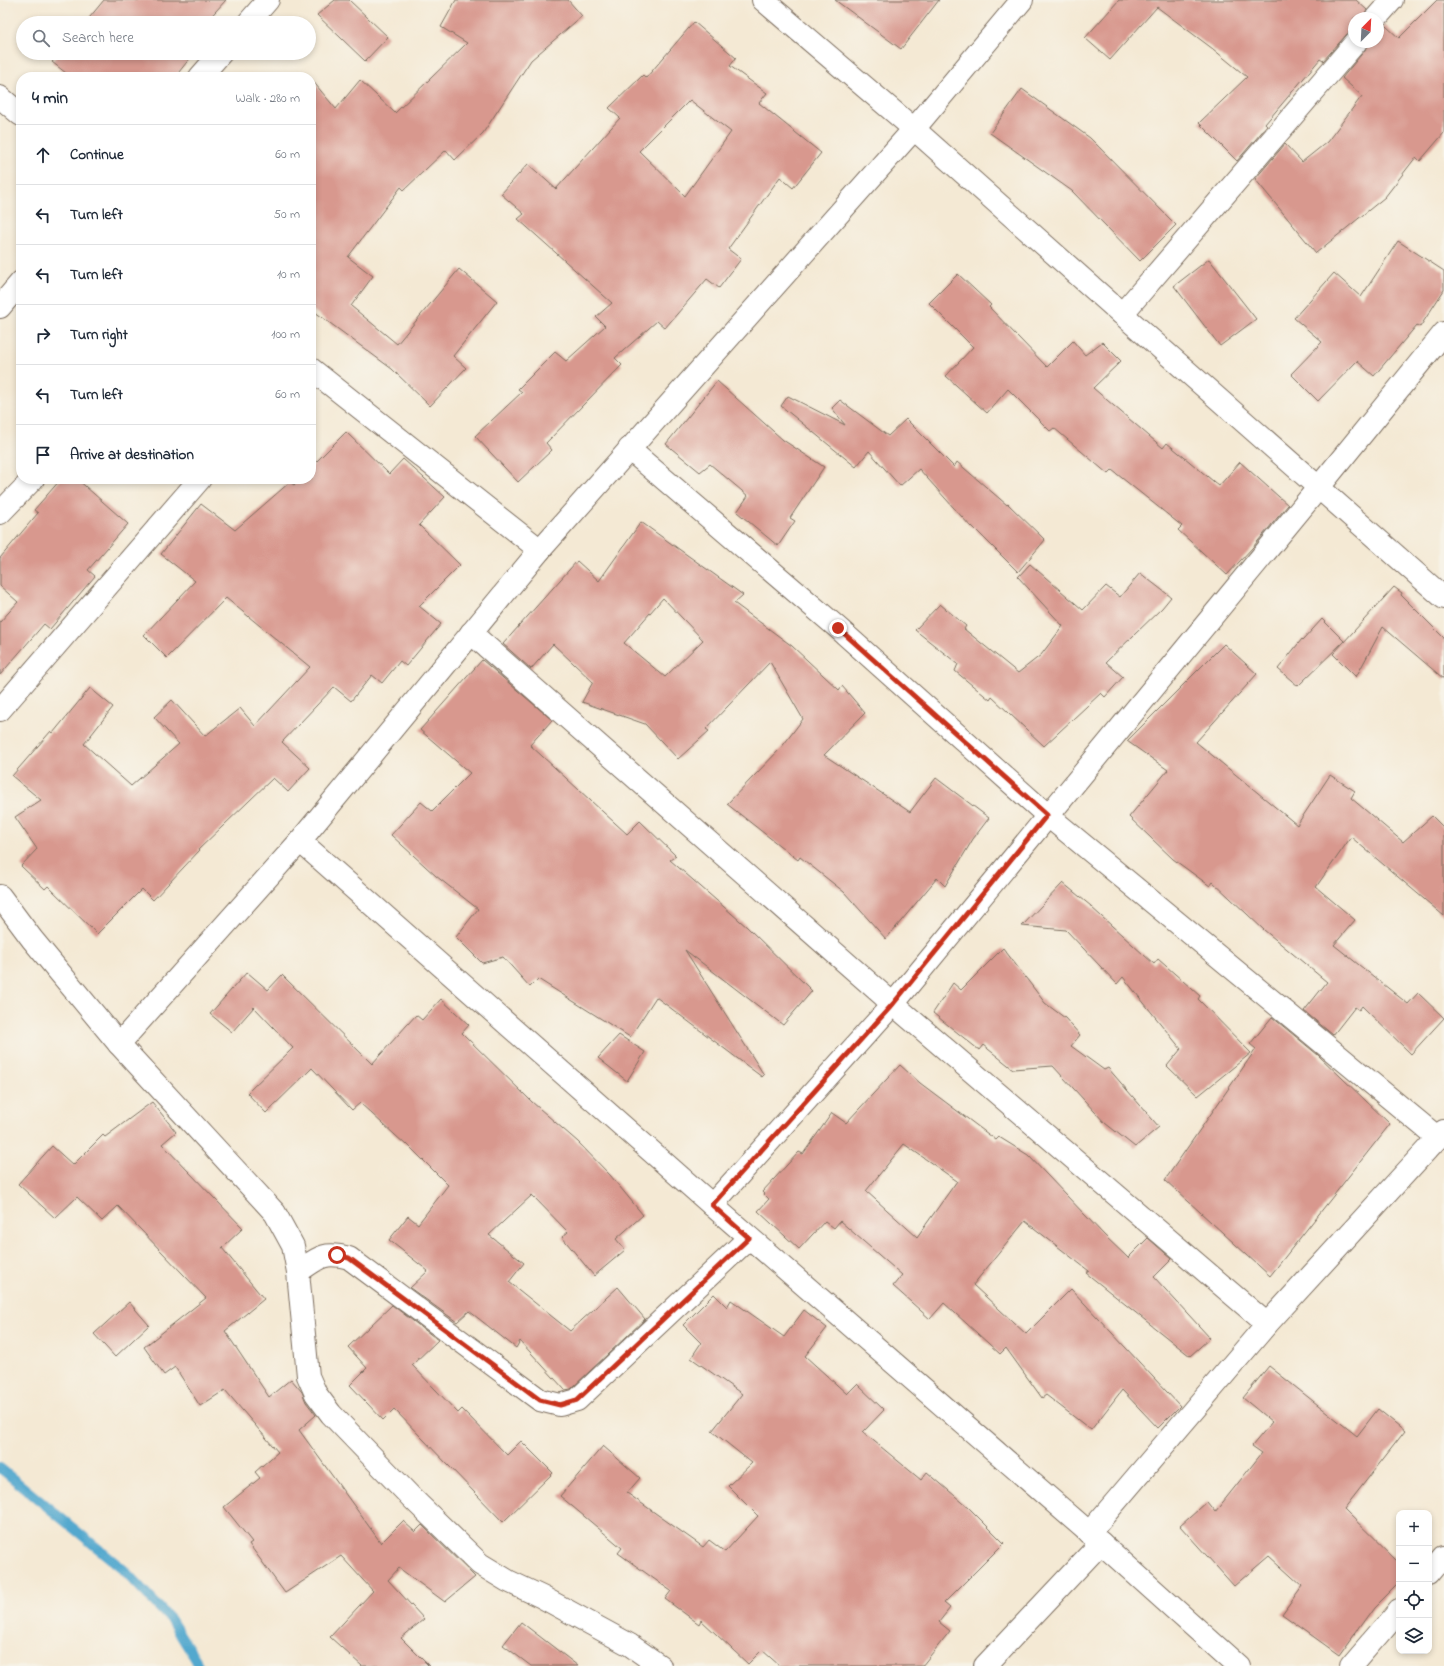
<!DOCTYPE html>
<meta charset="utf-8">
<style>
body{margin:0;font-family:"Indie Flower",sans-serif;background:#f6f6f7;color:#1f2937}
.controls{position:absolute;right:12px;bottom:12px;display:grid;overflow:hidden;border-radius:8px;box-shadow:0 2px 6px #0003}
.controls button{width:36px;height:36px;display:grid;place-items:center;padding:0;border:0;border-bottom:1px solid #e0e1e3;background:#fff;color:#1f2937;font:20px sans-serif}
.compass{position:absolute;left:1348px;top:12px;width:36px;height:36px;border-radius:50%;background:#fff;box-shadow:0 2px 6px #0003;rotate:24deg}
.stop{position:absolute;width:12px;height:12px;margin:-9px;border:3px solid #c8321e;border-radius:50%;background:#fff}
.stop.end{background:#c8321e;border-color:#fff;box-shadow:0 1px 4px #0008}
.list{margin:0;padding:0;list-style:none}
h2{display:flex;justify-content:space-between;align-items:center;height:52px;margin:0;padding:0 16px;font-size:17px}
h2 small{font-size:13px;font-weight:400;color:#747a83}
.list li{display:grid;grid-template-columns:26px 1fr auto;gap:12px;align-items:center;box-sizing:border-box;height:60px;padding:0 16px;border-top:1px solid #e0e1e3}
.list b{display:block;font-size:15px;white-space:nowrap}
.list em{font-size:13px;font-style:normal;color:#747a83}
.icon{flex:none;width:22px;height:22px;fill:none;stroke:currentColor;stroke-width:2;stroke-linecap:round;stroke-linejoin:round}
.map{position:relative;flex:none;width:1444px;height:1666px;overflow:hidden}
.search{position:absolute;background:#fff;box-shadow:0 2px 6px #0003;left:16px;top:16px;width:300px;height:44px;display:flex;align-items:center;gap:10px;box-sizing:border-box;padding:0 14px;border-radius:22px;color:#747a83;font-size:15px}
.panel{position:absolute;background:#fff;box-shadow:0 2px 6px #0003;left:16px;top:72px;width:300px;height:412px;border-radius:16px}
.map>svg:first-child{display:block}
.lines{fill:none;stroke-linecap:round;stroke-linejoin:round}
.stream{stroke:#52a8ce;stroke-width:10}
.building{fill:#d8988e;fill-rule:evenodd}
.minor-casing{stroke:#7c6d5e;stroke-width:24}
.minor{stroke:#fff;stroke-width:22}
.route{stroke:#c8321e;stroke-width:5}
</style>
<div class="map">
<svg width="1444" height="1666" viewBox="0 0 1444 1666">
<rect width="100%" height="100%" fill="#f7f3e8"/>
<filter id="ink" filterUnits="userSpaceOnUse"><feTurbulence type="fractalNoise" baseFrequency=".025" numOctaves="2"/><feDisplacementMap in="SourceGraphic" scale="8" xChannelSelector="R" yChannelSelector="G"/><feConvolveMatrix kernelMatrix="1 2 1 2 8 2 1 2 1" color-interpolation-filters="sRGB"/></filter>
<filter id="wash" filterUnits="userSpaceOnUse"><feTurbulence type="fractalNoise" baseFrequency=".012" numOctaves="4" result="noise"/><feDisplacementMap in="SourceGraphic" scale="16" xChannelSelector="R" yChannelSelector="G"/><feGaussianBlur stdDeviation="0.9" result="paint"/><feColorMatrix in="noise" values="0 0 0 0 0 0 0 0 0 0 0 0 0 0 0 0 0 1.4 0 .05"/><feComposite in="paint" operator="in"/></filter>
<g filter="url(#wash)">
<rect width="100%" height="100%" fill="#f4e9d4"/>
<g class="lines">
<polyline class="stream" points="0,1468 123,1569 171,1620 196,1660 198,1666"/>
</g>
<g id="blocks">
<g class="building">
<polygon points="104,0 226,0 205,23 85,23"/>
<polygon points="335,0 349,0 388,37 365,61 317,15"/>
<polygon points="456,0 568,0 582,16 531,60 483,133 455,160 446,150 404,190 401,187 348,257 373,276 351,306 397,344 459,269 497,301 453,356 466,368 430,406 392,369 311,309 311,79 336,109 360,80 395,113 467,43 441,27"/>
<polygon points="835,0 939,0 901,49"/>
<polygon points="1119,0 1356,0 1367,10 1364,18 1354,18 1354,30 1347,34 1323,61 1320,59 1265,124 1267,126 1237,161 1199,123 1247,77 1213,49 1157,7 1110,60 1085,38"/>
<polygon points="1437,0 1444,0 1444,133 1420,161 1416,157 1385,197 1316,253 1255,179 1285,144 1302,162 1327,142 1362,96 1342,78 1365,50 1368,42 1378,42 1378,30 1386,26 1399,38"/>
<path d="M 694,22 L 736,58 L 730,66 L 767,93 L 759,103 L 821,153 L 793,188 L 780,177 L 728,249 L 741,259 L 719,288 L 707,279 L 665,328 L 657,321 L 615,358 L 622,365 L 546,443 L 552,450 L 518,482 L 475,436 L 522,392 L 518,389 L 555,352 L 566,361 L 605,326 L 596,317 L 612,303 L 518,219 L 524,214 L 501,194 L 528,164 L 556,189 L 620,118 L 609,108 L 643,75 L 646,78 ZM 690,100 L 731,132 L 685,196 L 639,151 Z"/>
<polygon points="60,53 194,53 175,77 71,77 52,62"/>
<polygon points="1022,89 1090,138 1176,225 1140,261 1072,191 990,133"/>
<polygon points="1398,241 1444,271 1444,290 1420,327 1417,325 1374,376 1357,361 1318,401 1291,374 1322,342 1294,318 1334,273 1361,297"/>
<polygon points="1209,259 1256,319 1220,346 1174,286"/>
<polygon points="958,274 991,305 989,307 1047,367 1073,341 1085,355 1102,342 1121,361 1093,388 1163,448 1167,443 1219,486 1240,462 1288,505 1253,547 1227,575 1178,530 1182,526 1112,470 1108,474 1054,428 1050,431 1008,389 987,413 946,376 973,347 929,303"/>
<polygon points="717,381 783,440 824,467 790,518 795,521 778,546 737,512 748,496 710,464 700,472 666,444"/>
<polygon points="788,396 845,425 832,408 840,400 888,436 906,419 954,467 957,462 1007,505 1008,504 1045,540 1018,572 972,526 971,527 919,469 900,486 869,451 856,467 781,406"/>
<polygon points="346,432 389,474 403,459 445,497 419,525 460,565 419,606 441,624 406,666 400,661 382,683 372,675 351,701 334,687 282,742 310,768 288,792 273,778 198,850 199,851 153,900 142,889 97,934 48,886 45,889 21,866 37,849 15,817 41,800 12,776 51,731 53,733 90,688 113,707 84,744 131,786 179,744 154,717 172,700 205,736 240,708 255,726 310,667 226,598 167,658 144,635 195,581 161,554 201,504 235,530 290,482 294,485 300,479 311,479 311,467"/>
<polygon points="61,479 77,479 128,524 88,570 95,576 50,629 44,624 0,675 0,622 18,602 0,586 0,558 38,513 34,510"/>
<path d="M 641,522 L 743,595 L 734,603 L 792,646 L 839,690 L 842,686 L 865,713 L 824,755 L 910,812 L 936,778 L 989,818 L 973,839 L 945,886 L 937,878 L 886,939 L 844,892 L 800,857 L 798,860 L 727,804 L 781,748 L 803,719 L 770,662 L 706,729 L 709,731 L 678,759 L 645,724 L 582,702 L 593,682 L 553,644 L 531,669 L 503,644 L 577,561 L 599,581 ZM 663,598 L 703,640 L 665,677 L 624,643 Z"/>
<polygon points="1030,564 1083,610 1106,586 1120,597 1140,573 1171,597 1162,608 1106,662 1123,677 1105,697 1101,693 1044,746 992,697 990,700 955,671 958,664 915,630 940,604 966,626 964,629 1018,673 1041,655 1063,626 1018,577"/>
<polygon points="1394,587 1402,593 1401,595 1444,638 1444,679 1383,627 1356,677 1333,654"/>
<polygon points="1322,619 1344,641 1298,686 1278,669 1302,639 1303,640"/>
<polygon points="1224,644 1257,674 1196,742 1297,825 1330,775 1355,791 1351,798 1403,842 1432,816 1444,828 1444,916 1351,837 1316,887 1355,920 1334,945 1408,1004 1418,993 1444,1018 1411,1054 1362,1006 1359,1010 1355,1007 1333,1035 1304,1011 1327,982 1264,930 1213,882 1210,886 1173,859 1129,817 1168,770 1127,741"/>
<polygon points="482,660 552,720 530,745 627,834 640,821 676,856 670,860 747,927 812,991 783,1025 685,950 764,1075 762,1077 656,997 630,1037 538,979 530,987 503,957 482,963 456,937 478,909 436,876 391,835 421,802 432,811 470,773 420,730"/>
<polygon points="1063,883 1091,906 1091,907 1154,964 1158,959 1200,996 1198,999 1251,1053 1198,1096 1167,1066 1181,1049 1123,977 1117,984 1066,930 1022,926"/>
<polygon points="1003,948 1045,1003 1065,1018 1080,1035 1071,1046 1104,1070 1108,1068 1159,1127 1135,1147 1105,1123 1053,1066 1013,1069 983,1045 979,1050 933,1013 953,983 961,990"/>
<polygon points="247,972 268,990 282,975 372,1064 416,1015 422,1020 441,999 469,1025 462,1033 532,1102 578,1142 610,1175 643,1215 616,1239 625,1250 594,1276 562,1237 568,1232 532,1195 489,1235 524,1263 509,1282 570,1331 618,1287 645,1319 571,1389 565,1390 520,1341 516,1348 469,1311 457,1322 410,1288 428,1271 389,1240 408,1216 418,1224 448,1185 407,1144 406,1145 360,1103 352,1110 312,1068 266,1113 247,1093 293,1048 254,1007 232,1032 210,1014"/>
<polygon points="1272,1017 1318,1055 1390,1124 1270,1276 1165,1180 1256,1049 1250,1044"/>
<polygon points="619,1035 645,1052 627,1081 598,1058"/>
<path d="M 900,1065 L 920,1083 L 996,1140 L 999,1137 L 1028,1155 L 1104,1235 L 1128,1258 L 1148,1238 L 1172,1259 L 1154,1277 L 1210,1338 L 1190,1356 L 1086,1273 L 1089,1271 L 1025,1221 L 973,1285 L 1026,1334 L 1071,1289 L 1180,1406 L 1158,1428 L 1122,1390 L 1091,1430 L 1046,1395 L 1042,1398 L 1006,1348 L 1000,1354 L 944,1303 L 930,1319 L 893,1286 L 902,1275 L 840,1221 L 834,1228 L 825,1221 L 799,1249 L 758,1211 L 769,1199 L 762,1192 L 799,1152 L 803,1154 L 832,1113 L 846,1123 ZM 904,1144 L 957,1181 L 917,1237 L 866,1191 Z"/>
<polygon points="152,1102 176,1132 162,1144 243,1228 222,1248 264,1299 225,1331 269,1397 291,1379 302,1392 306,1402 316,1415 299,1430 381,1543 403,1521 415,1532 422,1525 475,1577 445,1602 399,1568 388,1580 424,1619 401,1638 429,1666 362,1666 330,1637 373,1591 341,1556 285,1593 249,1544 252,1542 224,1507 260,1478 255,1472 278,1452 225,1390 200,1406 175,1367 164,1375 144,1347 206,1298 118,1206 102,1221 77,1197 55,1218 18,1184 52,1146 73,1165 103,1135 105,1137"/>
<polygon points="714,1294 727,1307 731,1300 784,1337 804,1310 827,1328 805,1356 847,1394 857,1384 884,1410 863,1432 921,1480 927,1472 969,1508 1004,1543 944,1603 950,1608 939,1622 950,1631 922,1666 780,1666 762,1650 748,1664 701,1620 699,1624 665,1599 671,1591 618,1553 622,1548 560,1496 603,1446 640,1478 627,1493 703,1547 709,1540 725,1552 758,1516 728,1486 752,1463 712,1431 742,1394 691,1358 701,1343 683,1325"/>
<polygon points="129,1302 149,1325 115,1357 94,1334"/>
<polygon points="392,1305 438,1340 412,1365 458,1413 462,1409 507,1455 521,1441 553,1473 503,1522 394,1409 383,1420 350,1385 367,1368 348,1347"/>
<polygon points="1269,1366 1357,1436 1378,1409 1405,1431 1344,1509 1399,1563 1399,1582 1373,1608 1339,1655 1282,1614 1302,1586 1269,1556 1234,1586 1180,1526 1207,1502 1215,1512 1262,1453 1252,1446 1272,1422 1243,1398"/>
<polygon points="521,1622 578,1666 531,1666 503,1645"/>
</g>
</g>
</g>
<g filter="url(#ink)">
<use href="#blocks" fill-opacity="0" stroke="#7c6d5e" stroke-width="1"/>
<g class="lines">
<defs>
<g id="minor">
<polyline points="763,0 914,129 1122,314 1444,598"/>
<polyline points="1376,18 1392,0"/>
<polyline points="248,23 268,0"/>
<polyline points="200,77 221,53"/>
<polyline points="0,97 21,115"/>
<polyline points="0,307 21,282"/>
<polyline points="1122,314 1356,42"/>
<polyline points="311,369 540,550"/>
<polyline points="629,449 838,628 1047,815 1438,1138"/>
<polyline points="0,513 33,479"/>
<polyline points="471,633 893,1004 1267,1324"/>
<polyline points="0,710 200,479"/>
<polyline points="300,841 712,1205 1101,1543 1238,1666"/>
<polyline points="0,896 32,939 119,1044 275,1213 293,1246 298,1272 308,1376 316,1394 331,1414 411,1497 480,1564 508,1581 542,1597 630,1645 660,1666"/>
<polyline points="119,1044 300,841 540,550 914,129 1022,0"/>
<polyline points="712,1205 893,1004 1319,487 1444,333"/>
<path d="M 298,1272 C 318,1258 323,1251 349,1258 L 540,1400 L 560,1405 L 577,1400 L 749,1238"/>
<polyline points="1089,1533 1267,1324 1444,1131"/>
<polyline points="1429,1575 1444,1557"/>
<polyline points="985,1666 1101,1543"/>
<polyline points="1351,1666 1399,1610"/>
</g>
</defs>
<use href="#minor" class="minor-casing"/>
<use href="#minor" class="minor"/>
</g>
</g>
<g class="lines" filter="url(#ink)">
<polyline class="route" points="337,1255 349,1258 540,1400 560,1405 577,1400 749,1238 712,1205 893,1004 1047,815 838,628"/>
</g>
</svg>
<div class="controls">
<button>+</button>
<button>−</button>
<button><svg class="icon" aria-label="locate" viewBox="0 0 24 24"><circle cx="12" cy="12" r="6"/><path d="M12 2v4M12 18v4M2 12h4M18 12h4"/></svg></button>
<button><svg class="icon" aria-label="layers" viewBox="0 0 24 24"><path d="M12 4l9 5-9 5-9-5zM3 14l9 5 9-5"/></svg></button>
</div>
<svg class="compass" viewBox="-18 -18 36 36"><path d="M0-13l5 13h-10z" fill="#e53935"/><path d="M0 13l5-13h-10z" fill="#747a83"/></svg>
<div class="stop" style="left:337px;top:1255px"></div>
<div class="stop end" style="left:838px;top:628px"></div>
<div class="search"><svg class="icon" aria-label="search" viewBox="0 0 24 24"><circle cx="10" cy="10" r="6"/><path d="M15 15l6 6"/></svg>Search here</div>
<section class="panel">
<h2>4 min<small>Walk · 280 m</small></h2>
<ul class="list">
<li><svg class="icon" aria-label="ahead" viewBox="0 0 24 24"><path d="M12 20V5M6 11l6-6 6 6"/></svg><div><b>Continue</b></div><em>60 m</em></li>
<li><svg class="icon" aria-label="left" viewBox="0 0 24 24"><path d="M17 20v-9H6M10 6l-5 5 5 5"/></svg><div><b>Turn left</b></div><em>50 m</em></li>
<li><svg class="icon" aria-label="left" viewBox="0 0 24 24"><path d="M17 20v-9H6M10 6l-5 5 5 5"/></svg><div><b>Turn left</b></div><em>10 m</em></li>
<li><svg class="icon" aria-label="right" viewBox="0 0 24 24"><path d="M7 20v-9h11M14 6l5 5-5 5"/></svg><div><b>Turn right</b></div><em>100 m</em></li>
<li><svg class="icon" aria-label="left" viewBox="0 0 24 24"><path d="M17 20v-9H6M10 6l-5 5 5 5"/></svg><div><b>Turn left</b></div><em>60 m</em></li>
<li><svg class="icon" aria-label="arrive" viewBox="0 0 24 24"><path d="M6 21V4h12l-3 4 3 4H6"/></svg><div><b>Arrive at destination</b></div></li>
</ul>
</section>
</div>
